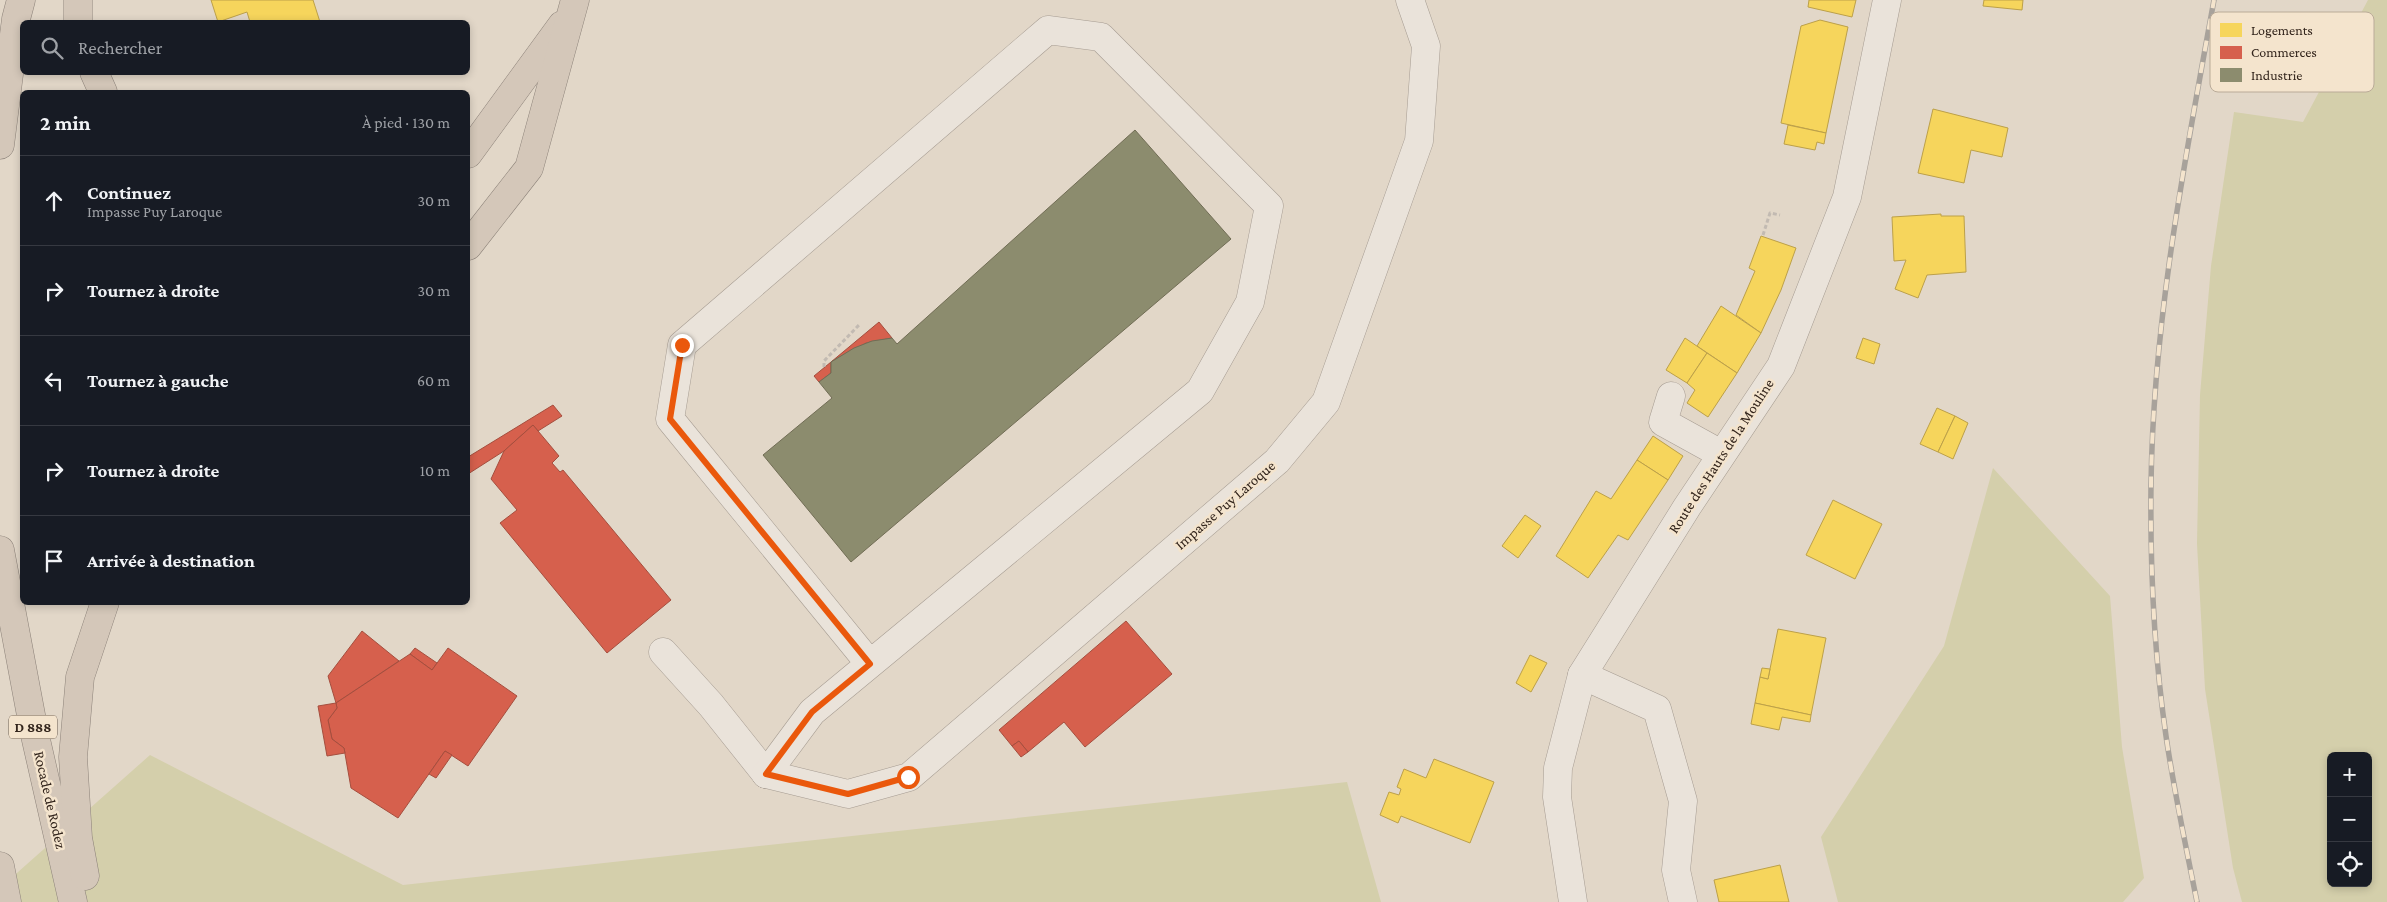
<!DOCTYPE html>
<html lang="fr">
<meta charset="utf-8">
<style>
body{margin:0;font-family:"Crimson Pro",serif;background:#20242c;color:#f1f3f6}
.controls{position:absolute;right:15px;bottom:15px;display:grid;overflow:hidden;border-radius:8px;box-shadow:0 2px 8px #0003}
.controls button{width:45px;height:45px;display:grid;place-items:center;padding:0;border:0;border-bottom:1px solid #363941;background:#171b24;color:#f1f3f6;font:25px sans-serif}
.stop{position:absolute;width:15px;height:15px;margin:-11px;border:4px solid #ea580c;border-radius:50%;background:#fff}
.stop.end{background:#ea580c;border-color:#fff;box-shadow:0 1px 5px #0008}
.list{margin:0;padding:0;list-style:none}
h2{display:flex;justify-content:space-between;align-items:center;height:65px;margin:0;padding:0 20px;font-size:21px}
h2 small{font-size:16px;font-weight:400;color:#9ea1a6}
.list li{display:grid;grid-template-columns:32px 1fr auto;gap:15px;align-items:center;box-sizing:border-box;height:90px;padding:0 20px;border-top:1px solid #363941}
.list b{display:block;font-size:19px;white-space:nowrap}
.list p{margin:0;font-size:16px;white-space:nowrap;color:#9ea1a6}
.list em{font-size:16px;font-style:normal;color:#9ea1a6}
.icon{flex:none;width:28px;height:28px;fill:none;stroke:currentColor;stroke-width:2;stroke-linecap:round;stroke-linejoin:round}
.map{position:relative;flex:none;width:2387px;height:902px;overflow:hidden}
.search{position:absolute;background:#171b24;box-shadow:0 2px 8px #0003;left:20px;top:20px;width:450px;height:55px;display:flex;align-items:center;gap:12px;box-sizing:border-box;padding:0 18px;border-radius:8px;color:#9ea1a6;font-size:19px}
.panel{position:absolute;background:#171b24;box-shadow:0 2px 8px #0003;left:20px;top:90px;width:450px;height:515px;border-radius:8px}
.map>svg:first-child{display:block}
.green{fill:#d4cfab;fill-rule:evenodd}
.homes{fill:#f6d55c;stroke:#bca049}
.shops{fill:#d6604d;stroke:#a54e3e}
.industry{fill:#8c8c6e;stroke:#716d55}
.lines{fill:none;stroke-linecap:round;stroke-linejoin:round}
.minor-casing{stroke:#a69c92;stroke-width:29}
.highway-casing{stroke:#8c8279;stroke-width:29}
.path{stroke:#c2bab2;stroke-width:3;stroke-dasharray:4 2.5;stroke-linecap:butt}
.minor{stroke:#eae3da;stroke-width:28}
.highway{stroke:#d4c7b9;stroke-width:28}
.rail-casing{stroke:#a8a29b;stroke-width:5.5}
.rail{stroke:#f4e4cd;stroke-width:4;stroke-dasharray:11;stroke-linecap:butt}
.route{stroke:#ea580c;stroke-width:6}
.labels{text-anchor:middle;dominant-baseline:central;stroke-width:5;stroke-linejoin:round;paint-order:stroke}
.shield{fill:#f4e4cd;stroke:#6d5e51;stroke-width:1}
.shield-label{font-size:14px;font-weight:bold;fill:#33251c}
.street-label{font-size:15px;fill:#33251c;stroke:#f4e4cd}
.key{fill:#f4e4cd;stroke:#baab98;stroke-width:1}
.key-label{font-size:14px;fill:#33251c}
</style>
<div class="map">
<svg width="2387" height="902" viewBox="0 0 2387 902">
<rect width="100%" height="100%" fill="#e2d7c8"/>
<g class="green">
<path d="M 2368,0 L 2387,0 L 2387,902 L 2242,902 L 2233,868 L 2205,689 L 2197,544 L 2200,395 L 2211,266 L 2234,112 L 2303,122 ZM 2331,756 L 2368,756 L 2368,883 L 2331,883 Z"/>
<polygon points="1993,468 2110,596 2122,747 2144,878 2123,902 1838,902 1821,837 1944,646"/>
<polygon points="150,755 403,885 1347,782 1381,902 0,902 0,888"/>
</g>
<g class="homes">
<polygon points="211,0 313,0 320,22 250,22 247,12 218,22"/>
<polygon points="1809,0 1856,0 1852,17 1808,7"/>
<polygon points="1984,0 2023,0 2022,10 1983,6"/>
<polygon points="1820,20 1848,27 1826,133 1781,123 1801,26"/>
<polygon points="1933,109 2008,128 2002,157 1971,150 1964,183 1918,173"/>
<polygon points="1788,125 1826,133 1824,144 1817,142 1815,150 1784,144"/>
<polygon points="1941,214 1941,216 1964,216 1966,272 1927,275 1918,298 1895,289 1906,260 1894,261 1892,217"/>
<polygon points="1761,236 1796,248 1781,290 1761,333 1736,315 1755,271 1749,268"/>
<polygon points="1721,306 1761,333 1737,373 1697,346"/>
<polygon points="1685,338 1707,353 1687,383 1666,370"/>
<polygon points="1863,338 1880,344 1874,364 1856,358"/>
<polygon points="1707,353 1737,373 1708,417 1687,403 1695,390 1687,383"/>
<polygon points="1937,408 1955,416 1938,452 1920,444"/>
<polygon points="1955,416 1968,423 1953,459 1938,452"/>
<polygon points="1653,436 1683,456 1668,480 1637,460"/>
<polygon points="1637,460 1668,480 1628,540 1618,535 1588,578 1556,556 1596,491 1611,499"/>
<polygon points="1833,500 1882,524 1855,579 1806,555"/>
<polygon points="1525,515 1541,526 1518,558 1502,546"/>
<polygon points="1778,629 1826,638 1811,715 1755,703 1760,677 1768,679"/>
<polygon points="1530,655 1547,663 1531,692 1516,683"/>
<polygon points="1762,668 1770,669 1768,679 1760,677"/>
<polygon points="1755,703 1811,715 1810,722 1782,717 1779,730 1751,724"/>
<polygon points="1434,759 1494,782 1470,843 1401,816 1398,823 1380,815 1389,792 1399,795 1401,789 1397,787 1404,769 1426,778"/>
<polygon points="1780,865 1789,902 1719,902 1714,880"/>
</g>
<g class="shops">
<polygon points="879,322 892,338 866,343 831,362"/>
<polygon points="831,362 831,373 819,382 814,376"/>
<polygon points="553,405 562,416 538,431 533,425 504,451 468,474 468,457"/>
<polygon points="533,425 559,456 552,463 560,472 563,470 671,600 607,653 500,523 517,510 491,479 504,451"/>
<polygon points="1126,621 1172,674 1085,747 1064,722 1028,752 1019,741 1012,746 999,730"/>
<polygon points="362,631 399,661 336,703 328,676"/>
<polygon points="415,648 437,663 432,670 410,654"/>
<polygon points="448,648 517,696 468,766 445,751 398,818 351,788 344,748 332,739 328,720 337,708 336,703 410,654 432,670"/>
<polygon points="336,703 337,708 328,720 332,739 344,748 345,753 327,756 318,706"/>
<polygon points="1019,741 1028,752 1021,757 1012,746"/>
<polygon points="445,751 452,755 436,778 429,774"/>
</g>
<polygon class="industry" points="1135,130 1231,239 851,562 763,455 832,398 819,382 831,373 831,362 854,348 872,341 892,338 897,344"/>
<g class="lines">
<defs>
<g id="minor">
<polyline points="1671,396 1663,422 1721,454"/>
<polyline points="663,652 711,705 766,774"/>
<polyline points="1582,675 1657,709 1683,801 1676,870 1683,902"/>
<polyline points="766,774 812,712 1200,391 1250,302 1269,206 1101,37 1048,30 682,345 670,419 870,664"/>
<polyline points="766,774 848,794 909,777 1277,461 1326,402 1419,141 1426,46 1410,0"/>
<polyline points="1573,902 1557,797 1558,768 1582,675 1687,507 1781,366 1847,197 1887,0"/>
</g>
<g id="highway">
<polyline points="78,0 78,22"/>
<polyline points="94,72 103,92"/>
<polyline points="0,145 16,19 21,0"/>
<polyline points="468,154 562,25"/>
<polyline points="468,246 529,168 575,0"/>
<polyline points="0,550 34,731 73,902"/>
<polyline points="0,866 7,902"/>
<polyline points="85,876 78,838 73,757 80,677 105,602"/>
</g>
</defs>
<use href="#minor" class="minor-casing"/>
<use href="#highway" class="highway-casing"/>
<g class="path">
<polyline points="1763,235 1770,213 1780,215"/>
<polyline points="824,367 824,361 859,325"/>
</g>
<use href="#minor" class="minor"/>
<use href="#highway" class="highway"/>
<defs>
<path id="rail" d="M 2197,902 C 2186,847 2174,791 2166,736 C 2154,653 2150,568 2151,485 C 2153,321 2185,160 2214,0"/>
</defs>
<use href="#rail" class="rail-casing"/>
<use href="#rail" class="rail"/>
</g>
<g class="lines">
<polyline class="route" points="682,345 670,419 870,664 812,712 766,774 848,794 908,777"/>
</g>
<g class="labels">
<rect class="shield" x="9" y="715.5" width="48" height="23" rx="4"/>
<g class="shield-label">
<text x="33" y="727">D 888</text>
</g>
<g class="street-label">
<text transform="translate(1721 456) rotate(-57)">Route des Hauts de la Mouline</text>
<text transform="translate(1225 505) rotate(-41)">Impasse Puy Laroque</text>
<text transform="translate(50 800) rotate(77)">Rocade de Rodez</text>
</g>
</g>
<rect x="2210" y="12" width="164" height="80" rx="8" class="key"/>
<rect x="2220" y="23" width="22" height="14" fill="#f6d55c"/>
<rect x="2220" y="46" width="22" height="13" fill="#d6604d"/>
<rect x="2220" y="68" width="22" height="14" fill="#8c8c6e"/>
<g class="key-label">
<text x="2251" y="35">Logements</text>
<text x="2251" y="57">Commerces</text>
<text x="2251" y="80">Industrie</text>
</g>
</svg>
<div class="controls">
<button>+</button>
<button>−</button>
<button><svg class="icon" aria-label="locate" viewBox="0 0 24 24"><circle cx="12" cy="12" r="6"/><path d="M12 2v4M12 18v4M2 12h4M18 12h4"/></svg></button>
</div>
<div class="stop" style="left:908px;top:777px"></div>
<div class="stop end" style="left:682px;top:345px"></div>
<div class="search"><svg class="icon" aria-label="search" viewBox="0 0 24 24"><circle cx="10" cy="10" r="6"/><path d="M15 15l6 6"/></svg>Rechercher</div>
<section class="panel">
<h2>2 min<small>À pied · 130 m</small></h2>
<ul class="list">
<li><svg class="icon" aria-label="ahead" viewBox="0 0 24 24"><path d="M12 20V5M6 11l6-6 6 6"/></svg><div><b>Continuez</b><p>Impasse Puy Laroque</p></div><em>30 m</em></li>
<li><svg class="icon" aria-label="right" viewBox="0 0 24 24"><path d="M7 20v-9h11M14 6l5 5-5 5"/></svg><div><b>Tournez à droite</b></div><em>30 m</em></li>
<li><svg class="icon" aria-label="left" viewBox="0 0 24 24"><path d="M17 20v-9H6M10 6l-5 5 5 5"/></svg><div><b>Tournez à gauche</b></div><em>60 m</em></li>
<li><svg class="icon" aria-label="right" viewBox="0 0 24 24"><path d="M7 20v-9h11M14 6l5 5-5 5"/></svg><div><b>Tournez à droite</b></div><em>10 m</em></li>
<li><svg class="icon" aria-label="arrive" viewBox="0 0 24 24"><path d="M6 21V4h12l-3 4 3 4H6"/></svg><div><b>Arrivée à destination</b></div></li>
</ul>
</section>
</div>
